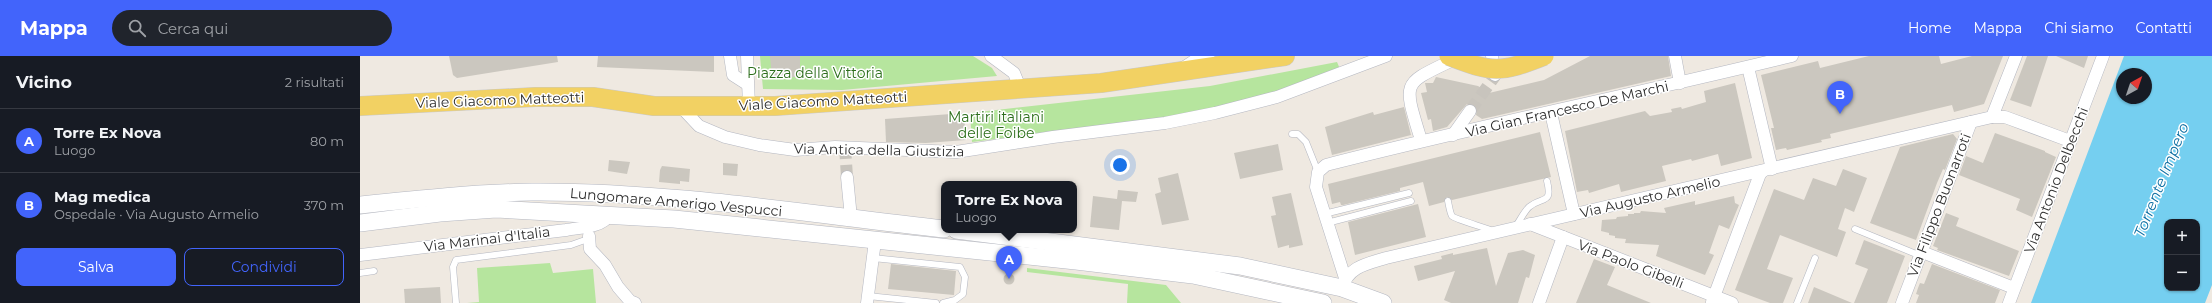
<!DOCTYPE html>
<html lang="it">
<meta charset="utf-8">
<style>
body{margin:0;font-family:Montserrat,sans-serif;background:#20242c;color:#f1f3f6}
.controls{position:absolute;right:12px;bottom:12px;display:grid;overflow:hidden;border-radius:8px;box-shadow:0 1px 3px #0004}
.controls button{width:36px;height:36px;display:grid;place-items:center;padding:0;border:0;border-bottom:1px solid #363941;background:#171b24;color:#f1f3f6;font:20px sans-serif}
.compass{position:absolute;left:1756px;top:12px;width:36px;height:36px;border-radius:50%;background:#171b24;box-shadow:0 1px 3px #0004;rotate:40deg}
.you{position:absolute;left:760px;top:109px;width:14px;height:14px;margin:-10px;border:3px solid #fff;border-radius:50%;background:#1a73e8;box-shadow:0 0 0 6px #1a73e833}
.badge{display:grid;place-items:center;width:26px;height:26px;border-radius:50%;background:#4264fb;color:#fff;font-size:13px;font-weight:700}
.pin{position:absolute;translate:-50% -33px;filter:drop-shadow(0 1px 2px #0008)}
.pin::after{content:'';position:absolute;top:21px;width:14px;height:12px;background:inherit;clip-path:polygon(0 0,100% 0,50% 100%)}
.popup{position:absolute;left:581px;top:125px;width:136px;height:52px;box-sizing:border-box;display:grid;place-content:center;border-radius:8px;background:#171b24;filter:drop-shadow(0 1px 3px #0005);font-size:13px;white-space:nowrap;color:#9ea1a6}
.popup b{font-size:15px;color:#f1f3f6}
.popup::after{content:'';position:absolute;left:50%;top:100%;margin-left:-8px;border:8px solid transparent;border-top-color:#171b24}
.list{margin:0;padding:0;list-style:none}
h2{display:flex;justify-content:space-between;align-items:center;height:52px;margin:0;padding:0 16px;font-size:17px}
h2 small{font-size:13px;font-weight:400;color:#9ea1a6}
.list li{display:grid;grid-template-columns:26px 1fr auto;gap:12px;align-items:center;box-sizing:border-box;height:64px;padding:0 16px;border-top:1px solid #363941}
.list b{display:block;font-size:15px;white-space:nowrap}
.list p{margin:0;font-size:13px;white-space:nowrap;color:#9ea1a6}
.list em{font-size:13px;font-style:normal;color:#9ea1a6}
.actions{display:flex;gap:8px;padding:12px 16px}
.actions a{flex:1;padding:9px 0;border:1px solid #4264fb;border-radius:8px;text-align:center;font-size:14px;color:#4264fb}
.actions .main{background:#4264fb;color:#fff}
.icon{flex:none;width:22px;height:22px;fill:none;stroke:currentColor;stroke-width:2;stroke-linecap:round;stroke-linejoin:round}
.map{position:relative;flex:none;width:1852px;height:247px;overflow:hidden}
header{display:flex;align-items:center;gap:24px;box-sizing:border-box;height:56px;padding:0 20px;background:#4264fb;color:#fff}
header strong{font-size:19px}
nav{display:flex;gap:22px;margin-inline-start:auto;font-size:14px}
.search{width:280px;height:36px;background:#20242c;display:flex;align-items:center;gap:10px;box-sizing:border-box;padding:0 14px;border-radius:22px;color:#9ea1a6;font-size:15px}
main{display:flex}
aside{flex:1;background:#171b24}
.map>svg:first-child{display:block}
.green{fill:#b6e59e}
.water{fill:#75cff0;fill-rule:evenodd}
.building{fill:#cbc7bf}
.lines{fill:none;stroke-linecap:round;stroke-linejoin:round}
.street-tunnel{stroke:#c8c4bd;stroke-width:12;stroke-dasharray:12 6;stroke-linecap:butt}
.lane-casing{stroke:#b4b7c1;stroke-width:7}
.street-casing{stroke:#b4b7c1;stroke-width:13}
.secondary-casing{stroke:#b4b7c1;stroke-width:18}
.primary-casing{stroke:#c9c9c9;stroke-width:20}
.lane{stroke:#fff;stroke-width:6}
.street{stroke:#fff;stroke-width:12}
.secondary{stroke:#fff;stroke-width:17}
.primary{stroke:#f2d163;stroke-width:19}
.primary-bridge-casing{stroke:#c9c9c9;stroke-width:20;stroke-linecap:butt}
.primary-bridge{stroke:#f2d163;stroke-width:19}
.labels{text-anchor:middle;dominant-baseline:central;stroke-width:3;stroke-linejoin:round;paint-order:stroke}
.park-label{font-size:14px;fill:#2c6e1b;stroke:#fff}
.street-label{font-size:14px;fill:#2e2e2e;stroke:#fff}
.water-label{font-size:15px;font-style:italic;fill:#0d6fa3;stroke:#fff}
</style>
<header>
<strong>Mappa</strong>
<div class="search"><svg class="icon" aria-label="search" viewBox="0 0 24 24"><circle cx="10" cy="10" r="6"/><path d="M15 15l6 6"/></svg>Cerca qui</div>
<nav><a>Home</a><a>Mappa</a><a>Chi siamo</a><a>Contatti</a></nav>
</header>
<main>
<aside>
<h2>Vicino<small>2 risultati</small></h2>
<ul class="list">
<li><span class="badge">A</span><div><b>Torre Ex Nova</b><p>Luogo</p></div><em>80 m</em></li>
<li><span class="badge">B</span><div><b>Mag medica</b><p>Ospedale · Via Augusto Armelio</p></div><em>370 m</em></li>
</ul>
<div class="actions"><a class="main">Salva</a><a>Condividi</a></div>
</aside>
<div class="map">
<svg width="1852" height="247" viewBox="0 0 1852 247">
<rect width="100%" height="100%" fill="#efe9e1"/>
<g class="green">
<polygon points="400,0 613,0 632,12 637,20 482,34 403,33"/>
<polygon points="977,6 980,13 895,43 857,52 800,62 612,86 610,57 850,30"/>
<polygon points="190,207 193,217 233,213 236,247 107,247 119,246 117,212"/>
<polygon points="667,212 806,229 821,247 767,247 768,228 667,216"/>
</g>
<path class="water" d="M 1764,0 L 1852,0 L 1852,229 L 1845,247 L 1671,247 ZM 1762,18 L 1786,18 L 1786,42 L 1762,42 ZM 1807,166 L 1837,166 L 1837,232 L 1807,232 Z"/>
<g class="building">
<polygon points="89,0 197,0 198,6 97,22 93,19"/>
<polygon points="238,0 354,0 354,16 237,11"/>
<polygon points="410,0 440,0 440,18 435,21 412,22"/>
<polygon points="1230,0 1308,0 1311,20 1122,63 1116,59 1117,52 1115,49 1107,48 1087,71 1073,75 1071,63 1068,64 1061,37 1067,36 1065,27 1073,27 1076,21 1118,30 1129,37 1184,24"/>
<polygon points="1509,0 1579,0 1581,8 1612,0 1643,0 1624,48 1594,56 1592,49 1470,78 1471,82 1461,84 1462,86 1427,94 1426,92 1416,94 1411,72 1414,72 1401,19 1458,5 1460,12"/>
<polygon points="1667,0 1688,0 1671,51 1650,44"/>
<polygon points="1696,0 1728,0 1724,12"/>
<polygon points="1375,27 1392,102 1361,110 1358,98 1332,105 1331,103 1302,110 1306,125 1261,136 1259,128 1229,137 1228,134 1217,136 1205,75 1285,55 1290,60 1312,56 1311,53 1321,51 1322,53 1346,46 1344,35"/>
<polygon points="1044,51 1051,79 972,99 965,71 1013,56 1014,59"/>
<polygon points="604,57 606,84 566,87 526,86 525,63"/>
<polygon points="1180,76 1191,121 1092,144 1087,141 1084,146 1069,150 1063,126 1040,132 1040,135 983,149 981,149 980,146 972,148 968,128"/>
<polygon points="1635,77 1685,95 1685,96 1696,101 1672,161 1656,154 1660,143 1599,119 1606,100 1623,107"/>
<polygon points="1593,78 1597,83 1585,114 1583,113 1577,127 1556,184 1510,167 1540,91"/>
<polygon points="918,88 923,114 880,123 874,97"/>
<polygon points="249,104 270,106 267,118 248,115"/>
<polygon points="363,107 378,108 377,120 363,119"/>
<polygon points="302,110 330,113 329,126 320,125 320,128 299,126 300,114"/>
<polygon points="1483,113 1507,122 1494,156 1485,152 1478,173 1486,176 1477,201 1420,179 1407,213 1433,222 1423,247 1410,247 1375,234 1414,133 1444,144 1453,122 1476,130"/>
<polygon points="818,117 829,164 802,169 795,138 801,136 798,122"/>
<polygon points="758,134 778,136 776,146 762,145 759,174 730,171 733,140 757,143"/>
<polygon points="931,137 943,189 929,192 929,189 918,192 911,160 916,159 912,141"/>
<polygon points="1374,140 1375,147 1379,149 1369,173 1359,169 1349,197 1354,199 1345,219 1296,200 1299,189 1265,187 1266,183 1255,182 1255,180 1249,179 1249,177 1241,175 1242,164 1256,163 1257,161 1268,160 1268,158 1274,158 1274,157 1280,157 1281,155 1306,157 1304,152 1335,145 1335,149"/>
<polygon points="1058,148 1066,181 995,199 988,166"/>
<polygon points="1586,157 1599,162 1596,170 1659,195 1649,220 1577,194 1578,192 1573,190"/>
<polygon points="1504,184 1545,200 1527,247 1494,247 1508,213 1495,208"/>
<polygon points="1127,192 1136,230 1148,197 1163,194 1175,199 1169,222 1166,221 1158,247 1091,247 1084,244 1095,215 1058,225 1054,210 1082,203 1081,200 1093,197 1093,199"/>
<polygon points="1234,203 1255,211 1247,229 1291,247 1216,247"/>
<polygon points="531,208 596,215 594,239 528,233"/>
<polygon points="1572,208 1640,234 1635,247 1556,247 1559,239 1556,238 1558,232 1560,227 1564,228"/>
<circle cx="649" cy="223" r="5.5"/>
<polygon points="80,231 81,247 45,247 44,233"/>
<polygon points="1454,231 1492,247 1448,247"/>
</g>
<g class="lines">
<g class="street-tunnel">
<polyline points="1110,55 1135,20"/>
<polyline points="485,91 487,121"/>
</g>
<defs>
<g id="lane">
<polyline points="932,78 938,78 946,86 958,116"/>
<path d="M 1088,145 C 1089,150 1090,157 1092,160 C 1094,163 1127,172 1133,175"/>
<polyline points="964,158 1049,137"/>
<polyline points="967,167 1051,145"/>
<path d="M 1156,170 C 1160,164 1164,156 1169,151 C 1182,140 1193,149 1187,125"/>
<polyline points="1495,173 1561,200"/>
<polyline points="513,202 600,211 605,221 603,238 595,244 583,247"/>
<polyline points="0,217 14,215"/>
<polyline points="508,240 576,247"/>
<polyline points="96,247 93,211 96,204 211,189 225,184 229,179"/>
<polyline points="1437,247 1455,202"/>
</g>
<g id="street">
<polyline points="370,0 373,19 387,28"/>
<polyline points="387,0 389,50"/>
<polyline points="631,0 654,17 660,32"/>
<polyline points="1132,0 1135,19"/>
<polyline points="1315,0 1320,27"/>
<polyline points="1388,11 1412,113"/>
<polyline points="322,52 339,70 365,81 399,89 435,94 475,91 596,96 693,81 805,67 855,57 917,41 1026,0"/>
<polyline points="1191,57 1214,158"/>
<polyline points="1632,61 1645,61 1710,85"/>
<polyline points="1093,79 1110,55"/>
<path d="M 1061,84 C 1042,22 1042,29 1099,1"/>
<polyline points="487,121 491,162"/>
<polyline points="1170,168 1372,247"/>
<polyline points="229,180 230,193 245,209 258,231 270,245 275,247"/>
<polyline points="1562,196 1654,232"/>
<path d="M 0,199 L 206,174 C 222,171 240,172 250,159"/>
<path d="M 985,222 L 956,131 L 958,116 L 966,109 C 1121,69 1277,38 1432,0"/>
<path d="M 982,232 C 988,211 1006,208 1026,202 L 1632,61 L 1656,0"/>
<polyline points="1352,246 1400,118 1403,115"/>
<polyline points="507,247 515,185"/>
<polyline points="1179,247 1203,181"/>
<polyline points="1542,247 1611,66"/>
<polyline points="1649,247 1743,0"/>
</g>
<g id="secondary">
<polyline points="823,15 846,0"/>
<path d="M 0,149 C 57,143 114,137 172,136 C 310,135 447,158 584,173"/>
<polyline points="0,167 80,157 136,153 314,163 716,205 833,219 963,247"/>
<polyline points="596,174 880,210 982,232 1023,247"/>
</g>
<polyline id="primary" points="0,50 175,41 233,41 294,50 415,50 741,27 925,0"/>
</defs>
<use href="#lane" class="lane-casing"/>
<use href="#street" class="street-casing"/>
<use href="#secondary" class="secondary-casing"/>
<use href="#primary" class="primary-casing"/>
<use href="#lane" class="lane"/>
<use href="#street" class="street"/>
<use href="#secondary" class="secondary"/>
<use href="#primary" class="primary"/>
<defs>
<path id="primary-bridge" d="M 1089,0 C 1132,17 1141,17 1184,0"/>
</defs>
<use href="#primary-bridge" class="primary-bridge-casing"/>
<use href="#primary-bridge" class="primary-bridge"/>
</g>
<g class="labels">
<g class="park-label">
<text x="455" y="17">Piazza della Vittoria</text>
<text x="636" y="61">Martiri italiani<tspan x="636" dy="16">delle Foibe</tspan></text>
</g>
<g class="street-label">
<text transform="translate(140 44) rotate(-2)">Viale Giacomo Matteotti</text>
<text transform="translate(463 45) rotate(-3)">Viale Giacomo Matteotti</text>
<text transform="translate(1207 53) rotate(-13)">Via Gian Francesco De Marchi</text>
<text transform="translate(519 94) rotate(1)">Via Antica della Giustizia</text>
<text transform="translate(1696 124) rotate(-69)">Via Antonio Delbecchi</text>
<text transform="translate(1290 141) rotate(-13)">Via Augusto Armelio</text>
<text transform="translate(316 146) rotate(5)">Lungomare Amerigo Vespucci</text>
<text transform="translate(1579 149) rotate(-69)">Via Filippo Buonarroti</text>
<text transform="translate(127 183) rotate(-7)">Via Marinai d'Italia</text>
<text transform="translate(1271 208) rotate(21)">Via Paolo Gibelli</text>
</g>
<g class="water-label">
<text transform="translate(1801 124) rotate(-68)">Torrente Impero</text>
</g>
</g>
</svg>
<div class="controls">
<button>+</button>
<button>−</button>
</div>
<svg class="compass" viewBox="-18 -18 36 36"><path d="M0-13l5 13h-10z" fill="#e53935"/><path d="M0 13l5-13h-10z" fill="#9ea1a6"/></svg>
<div class="you"></div>
<div class="pin badge" style="left:649px;top:223px">A</div>
<div class="popup"><b>Torre Ex Nova</b>Luogo</div>
<div class="pin badge" style="left:1480px;top:58px">B</div>
</div>
</main>
